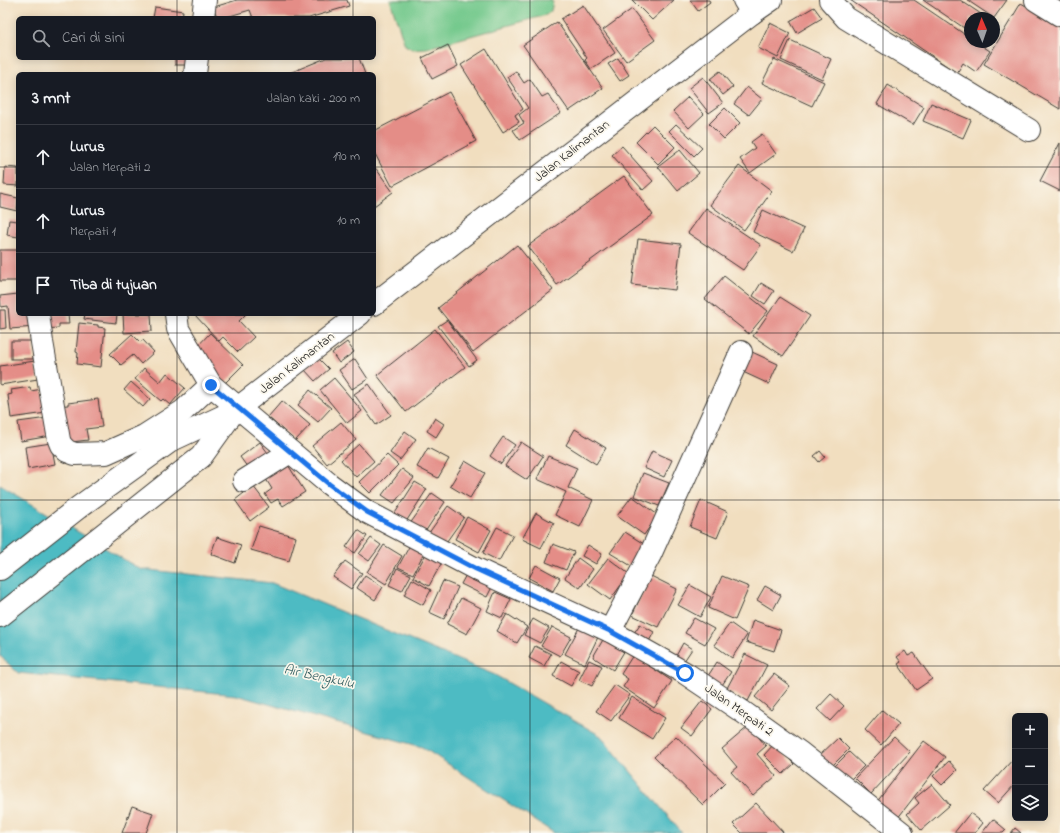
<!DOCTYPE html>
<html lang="id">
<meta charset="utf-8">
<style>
body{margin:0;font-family:"Indie Flower",sans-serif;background:#242831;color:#f1f3f6}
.controls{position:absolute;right:12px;bottom:12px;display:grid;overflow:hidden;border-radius:6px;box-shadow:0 2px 10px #0003}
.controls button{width:36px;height:36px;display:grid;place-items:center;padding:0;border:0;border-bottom:1px solid #363941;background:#171b24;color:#f1f3f6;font:20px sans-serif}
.compass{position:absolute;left:964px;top:12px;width:36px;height:36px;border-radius:50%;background:#171b24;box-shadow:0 2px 10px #0003;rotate:358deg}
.stop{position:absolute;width:12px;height:12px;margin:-9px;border:3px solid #1a73e8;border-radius:50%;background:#fff}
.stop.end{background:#1a73e8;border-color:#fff;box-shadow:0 1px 4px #0008}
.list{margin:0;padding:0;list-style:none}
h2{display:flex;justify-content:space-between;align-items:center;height:52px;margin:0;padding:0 16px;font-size:17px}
h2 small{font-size:13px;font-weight:400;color:#9ea1a6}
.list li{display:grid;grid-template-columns:26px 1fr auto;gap:12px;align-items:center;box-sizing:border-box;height:64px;padding:0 16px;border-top:1px solid #363941}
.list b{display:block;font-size:15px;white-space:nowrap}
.list p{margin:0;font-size:13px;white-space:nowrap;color:#9ea1a6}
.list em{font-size:13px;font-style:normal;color:#9ea1a6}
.icon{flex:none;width:22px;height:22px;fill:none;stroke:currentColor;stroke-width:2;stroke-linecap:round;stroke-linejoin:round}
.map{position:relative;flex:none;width:1060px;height:833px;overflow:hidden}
.search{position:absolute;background:#171b24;box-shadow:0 2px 10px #0003;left:16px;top:16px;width:360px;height:44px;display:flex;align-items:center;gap:10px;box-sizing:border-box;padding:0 14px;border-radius:6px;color:#9ea1a6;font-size:15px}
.panel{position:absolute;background:#171b24;box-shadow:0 2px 10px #0003;left:16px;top:72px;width:360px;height:244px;border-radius:6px}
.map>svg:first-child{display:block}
.green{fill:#75c98d;stroke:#487254}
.water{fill:#4dbbc3;stroke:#346c70}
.building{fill:#e48d87}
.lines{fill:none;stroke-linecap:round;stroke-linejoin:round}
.minor-casing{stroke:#3c3934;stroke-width:24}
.major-casing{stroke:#3c3934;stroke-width:24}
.minor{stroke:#fff;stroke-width:22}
.major{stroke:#fff;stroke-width:22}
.route{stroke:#1a73e8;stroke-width:5}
.grid{fill:none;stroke:#1c1c1c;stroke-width:1;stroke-opacity:0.55}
.labels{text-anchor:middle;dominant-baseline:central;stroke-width:3.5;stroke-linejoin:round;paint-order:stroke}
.street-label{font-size:13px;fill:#1c1c1c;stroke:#fbf7ec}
.water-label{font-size:14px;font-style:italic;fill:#305c5f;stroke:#fbf7ec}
</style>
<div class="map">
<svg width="1060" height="833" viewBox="0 0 1060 833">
<rect width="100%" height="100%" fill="#fbf7ec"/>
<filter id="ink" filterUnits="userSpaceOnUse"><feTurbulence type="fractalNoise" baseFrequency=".025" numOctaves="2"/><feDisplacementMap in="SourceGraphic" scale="8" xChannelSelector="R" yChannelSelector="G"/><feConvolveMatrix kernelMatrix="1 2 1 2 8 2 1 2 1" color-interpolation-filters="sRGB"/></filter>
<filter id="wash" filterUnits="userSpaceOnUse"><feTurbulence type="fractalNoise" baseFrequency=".012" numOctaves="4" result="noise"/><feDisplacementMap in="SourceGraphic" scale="16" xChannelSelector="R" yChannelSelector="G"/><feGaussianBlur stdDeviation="0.9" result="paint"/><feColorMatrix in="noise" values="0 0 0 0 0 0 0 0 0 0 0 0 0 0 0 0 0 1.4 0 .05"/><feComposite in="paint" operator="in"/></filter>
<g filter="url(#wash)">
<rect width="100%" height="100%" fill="#f1debf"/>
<polygon class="green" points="390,0 551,0 553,2 551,11 546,15 427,48 412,49 405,45"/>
<polygon class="water" points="0,485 140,569 272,583 495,675 601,736 682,833 554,833 422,747 236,695 18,673 0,656"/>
<g id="blocks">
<g class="building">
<polygon points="237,0 347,0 349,6 309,18 253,18 250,10 223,18 217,18 214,7"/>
<polygon points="632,0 674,0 652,20"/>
<polygon points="690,0 709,0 710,2 698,11"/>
<polygon points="850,0 914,0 970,38 970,42 976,42 990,51 976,72 963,63 957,73"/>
<polygon points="923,0 960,0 987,18 970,18 970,32"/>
<polygon points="967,0 1007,0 994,18"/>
<polygon points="1021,3 1060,26 1060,109 984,64"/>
<polygon points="583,5 615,53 591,69 585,60 587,58 561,19"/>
<polygon points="155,7 183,11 182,18 153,18"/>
<polygon points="814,7 822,18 797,33 790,21"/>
<polygon points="632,9 655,40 626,61 603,30"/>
<polygon points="557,22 603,88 569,111 523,45"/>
<polygon points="770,23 790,33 778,58 758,48"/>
<polygon points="790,40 831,59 822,79 781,60"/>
<polygon points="448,45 458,66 432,79 422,58"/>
<polygon points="486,49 523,109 515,115 519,122 503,132 461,65"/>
<rect x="175" y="58" width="16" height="7"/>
<polygon points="326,58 359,58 365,74 287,74"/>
<polygon points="618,58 629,75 620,81 608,64"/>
<polygon points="774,59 824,82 812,106 762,83"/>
<polygon points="516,71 524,83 530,79 542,97 548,94 561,113 520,140 513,130 524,123 519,115 528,108 507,77"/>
<polygon points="720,71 733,87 723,95 710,79"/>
<polygon points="703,77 723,103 709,113 689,88"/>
<polygon points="888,85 924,107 913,125 877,104"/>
<polygon points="747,87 762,99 749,115 734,104"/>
<polygon points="449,92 476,141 392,186 374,152 374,131"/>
<polygon points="688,97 704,114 689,128 673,111"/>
<polygon points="931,103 971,120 963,138 923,121"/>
<polygon points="725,108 740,123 724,139 709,124"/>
<polygon points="676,124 702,148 694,156 669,131"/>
<polygon points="653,125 675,147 658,164 636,142"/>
<polygon points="762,134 776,154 750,173 740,159 755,148 751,142"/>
<polygon points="1060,143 1060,191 1040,181"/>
<polygon points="622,146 653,181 643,190 612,155"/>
<polygon points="680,150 699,173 678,191 658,167"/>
<polygon points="374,166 393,192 374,206"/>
<polygon points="739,166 772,191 744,230 710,205"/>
<polygon points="5,167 18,168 18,186 4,185"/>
<polygon points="624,176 653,215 557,285 528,246"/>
<polygon points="0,194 18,198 17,211 0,207"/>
<polygon points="706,208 761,245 743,270 688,233"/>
<polygon points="763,210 804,229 793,251 753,232"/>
<polygon points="9,220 18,221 18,237 7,235"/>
<polygon points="638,239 681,244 675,290 632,285"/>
<polygon points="517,245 553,290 473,352 438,308"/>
<rect x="0" y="250" width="18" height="31"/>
<polygon points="724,276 768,311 749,334 705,299"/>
<polygon points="761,283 774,291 765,304 753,296"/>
<polygon points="18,294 18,314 34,314 35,327 10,329 8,306 1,307 0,296"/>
<polygon points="780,297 810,316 783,356 753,336"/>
<polygon points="0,310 5,310 6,328 0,329"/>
<polygon points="40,314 68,314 69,324 59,324 59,328 41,329"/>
<polygon points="85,314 117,314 116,323 84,319"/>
<polygon points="123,314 151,314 152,331 124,333"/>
<polygon points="194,314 246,314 239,321 254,337 238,352 223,337 219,341"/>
<polygon points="447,320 477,360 469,366 438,326"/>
<polygon points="79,323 98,325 98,327 105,328 101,367 77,364 78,353 76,352"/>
<polygon points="435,329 465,367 406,412 377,375"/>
<polygon points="210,333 243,365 225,383 192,352"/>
<polygon points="132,334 140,342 143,340 154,352 141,364 133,355 121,365 110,354"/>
<rect x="11" y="341" width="22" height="18"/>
<polygon points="347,342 354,352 339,363 332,353"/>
<polygon points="752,352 778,364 769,384 743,372"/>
<polygon points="317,357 329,369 315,381 304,369"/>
<polygon points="355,359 368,379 352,389 339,370"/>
<polygon points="35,361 38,379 0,385 0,366"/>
<polygon points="144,368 160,382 167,373 185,388 170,405 163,399 161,401 135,379"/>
<polygon points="334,378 362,411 347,423 320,390"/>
<polygon points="131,382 150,399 143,407 124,390"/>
<polygon points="369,384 391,415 376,425 354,394"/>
<polygon points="30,387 31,391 42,389 46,413 11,418 8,395 12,394 11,390"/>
<polygon points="310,390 331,408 318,422 298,405"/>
<polygon points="98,399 102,427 86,429 88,440 63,443 57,406 68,405 68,403"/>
<polygon points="282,401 310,425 295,441 268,417"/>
<polygon points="48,418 51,436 21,441 18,422"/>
<polygon points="435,418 444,424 436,437 427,431"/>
<polygon points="341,422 356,440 327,464 312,446"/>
<polygon points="575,429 606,448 596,464 566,445"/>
<polygon points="405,431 416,439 400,460 390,453"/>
<polygon points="503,437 515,445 501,464 490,456"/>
<polygon points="260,442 273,460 253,475 240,457"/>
<polygon points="521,442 543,456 527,480 505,466"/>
<polygon points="51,443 55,464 28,469 25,447"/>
<polygon points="359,444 374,461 356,477 341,460"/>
<polygon points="428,448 449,459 438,478 417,467"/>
<polygon points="652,451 672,460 664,477 644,468"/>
<polygon points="820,451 825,457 819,462 814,456"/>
<polygon points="387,455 398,465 370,493 359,482"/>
<polygon points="548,456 577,468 568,488 593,500 580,527 555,515 566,492 537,479"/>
<polygon points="283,457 305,492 283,506 278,499 271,503 265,494 272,489 261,471"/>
<polygon points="465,461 485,473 470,498 450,486"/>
<polygon points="402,469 414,478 394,503 382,495"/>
<polygon points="643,473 669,483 659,506 634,496"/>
<polygon points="415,482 427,489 402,528 390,521"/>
<polygon points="253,486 269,507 250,521 235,500"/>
<polygon points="432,493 445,502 421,538 407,528"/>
<polygon points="632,496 658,515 644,535 617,516"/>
<polygon points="701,500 728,512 717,538 690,527"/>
<polygon points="448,506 464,517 442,548 426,537"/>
<polygon points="536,513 554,523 541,548 522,539"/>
<polygon points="467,517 491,530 479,552 455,539"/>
<polygon points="259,526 296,537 289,561 251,550"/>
<polygon points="497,527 513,535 499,561 483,553"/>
<polygon points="358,530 367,536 355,553 346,547"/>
<polygon points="625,532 647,546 633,567 610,553"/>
<polygon points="217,537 241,545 235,563 211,554"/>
<polygon points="371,538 381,545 369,561 359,554"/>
<polygon points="553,544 574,552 566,570 546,562"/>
<polygon points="384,545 402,556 386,584 367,572"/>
<polygon points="410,545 424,553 413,574 398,567"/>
<polygon points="588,545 602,554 596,564 582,556"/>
<polygon points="426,554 442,562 429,586 413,577"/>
<polygon points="578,558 593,569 580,588 565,578"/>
<polygon points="608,558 629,574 610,600 588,584"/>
<polygon points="345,561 362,573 351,589 333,577"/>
<polygon points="536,565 560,578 553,591 529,578"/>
<polygon points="397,568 411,575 402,591 389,585"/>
<polygon points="468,571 494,583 487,597 461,584"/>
<polygon points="365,575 383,587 375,600 357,588"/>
<polygon points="651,576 677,589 658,627 632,615"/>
<polygon points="722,576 749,587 735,620 708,608"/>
<polygon points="412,579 431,590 423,605 404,595"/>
<polygon points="443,581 458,587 444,619 429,612"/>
<polygon points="690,585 711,597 700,617 678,605"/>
<polygon points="765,586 781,595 773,610 757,600"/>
<polygon points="495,592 511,599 502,618 487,611"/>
<polygon points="461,598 481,608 467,634 447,624"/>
<polygon points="507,614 527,627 517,643 497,631"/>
<polygon points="694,618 714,629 705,644 685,633"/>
<polygon points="533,619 549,628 540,643 524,635"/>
<polygon points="753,620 781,630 774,651 746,642"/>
<polygon points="730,623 747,635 732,658 714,645"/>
<polygon points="640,624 654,632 647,645 632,636"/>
<polygon points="552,627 571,637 560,656 541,646"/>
<polygon points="579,628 598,637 585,664 565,654"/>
<polygon points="604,638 625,650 613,670 593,657"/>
<polygon points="683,643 692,649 684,661 676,656"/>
<polygon points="535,646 551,654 544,666 529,658"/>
<polygon points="905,651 908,656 914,653 932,679 916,690 898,664 901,662 897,657"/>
<polygon points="745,654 767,665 748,701 726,690"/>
<polygon points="633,655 672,681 654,708 623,687 628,679 621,674"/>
<polygon points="589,660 602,666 592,686 579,680"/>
<polygon points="561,661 579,671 571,686 553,676"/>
<polygon points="717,662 731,672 720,688 706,679"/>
<polygon points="774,674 790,686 771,710 755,697"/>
<polygon points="615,685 630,695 611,721 596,711"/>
<polygon points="831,694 844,706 830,721 817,709"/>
<polygon points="632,697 665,718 652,739 619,718"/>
<polygon points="702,701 712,709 692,736 681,728"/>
<polygon points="882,710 899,724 881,745 865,730"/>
<polygon points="749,726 766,746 757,754 776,776 753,796 731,772 737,767 722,749"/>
<polygon points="676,736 725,783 703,805 654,757"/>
<polygon points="894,737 910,752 871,794 855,778"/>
<polygon points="838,738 849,749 830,768 819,756"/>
<polygon points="924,741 945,757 897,819 876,803"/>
<polygon points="774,744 794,764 783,774 764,755"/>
<polygon points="849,752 864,766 848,782 833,768"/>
<polygon points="1015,757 1015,784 998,803 984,791"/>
<polygon points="949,761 957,770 942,785 933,776"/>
<polygon points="932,784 950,805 921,830 907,814 919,803 915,798"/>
<polygon points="756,803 784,833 742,833 733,824"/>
<polygon points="132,806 153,813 146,833 122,833"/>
<polygon points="970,813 983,823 975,833 954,833"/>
<polygon points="993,819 1006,830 1003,833 982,833"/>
<polygon points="1015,828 1021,833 1011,833"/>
</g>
</g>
</g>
<g filter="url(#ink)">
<use href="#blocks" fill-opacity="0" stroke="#3c3934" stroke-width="1"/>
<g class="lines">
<defs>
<g id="minor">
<polyline points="744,0 752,13"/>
<polyline points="830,0 846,18 1029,130"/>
<polyline points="1036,0 1060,15"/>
<polyline points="203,18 205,0"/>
<polyline points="195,74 197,58"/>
<polyline points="38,314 42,342 59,440 61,445 67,451 75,454 106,453 144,436 183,411 211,385"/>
<polyline points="176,314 178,329 211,385 329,484 367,512 476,569 610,631 685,673 743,712 799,752 902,833"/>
<polyline points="244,481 290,452"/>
<polyline points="610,631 650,555 741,352"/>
</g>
<g id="major">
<polyline points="374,304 752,13 771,0"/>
<polyline points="0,569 79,507 172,440 234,411 360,314"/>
<polyline points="0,616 201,457 234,411"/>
</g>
</defs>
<use href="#minor" class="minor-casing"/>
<use href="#major" class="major-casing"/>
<use href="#minor" class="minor"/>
<use href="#major" class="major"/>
</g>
</g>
<g class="lines" filter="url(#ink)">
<polyline class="route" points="211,385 329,484 367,512 476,569 610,631 685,673"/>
</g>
<path class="grid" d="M 177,0 L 177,18M 353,0 L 353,18M 530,0 L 530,833M 707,0 L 707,833M 883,0 L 883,833M 177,58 L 177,74M 353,58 L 353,74M 0,167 L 18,167M 374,167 L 1060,167M 177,314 L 177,833M 353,314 L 353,833M 0,333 L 1060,333M 0,500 L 1060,500M 0,666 L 1060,666"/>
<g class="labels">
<g class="street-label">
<text transform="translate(572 151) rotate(-38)">Jalan Kalimantan</text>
<text transform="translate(297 363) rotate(-38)">Jalan Kalimantan</text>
<text transform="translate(739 710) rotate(35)">Jalan Merpati 2</text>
</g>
<g class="water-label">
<text transform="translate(319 677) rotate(12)">Air Bengkulu</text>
</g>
</g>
</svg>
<div class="controls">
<button>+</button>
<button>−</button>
<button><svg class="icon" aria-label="layers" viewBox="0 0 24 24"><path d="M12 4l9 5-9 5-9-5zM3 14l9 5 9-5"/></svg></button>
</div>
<svg class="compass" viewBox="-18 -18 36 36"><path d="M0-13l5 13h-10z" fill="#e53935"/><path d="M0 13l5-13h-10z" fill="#9ea1a6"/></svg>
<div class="stop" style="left:685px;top:673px"></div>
<div class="stop end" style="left:211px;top:385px"></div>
<div class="search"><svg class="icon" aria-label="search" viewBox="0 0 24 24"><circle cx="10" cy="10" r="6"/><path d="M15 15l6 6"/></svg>Cari di sini</div>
<section class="panel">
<h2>3 mnt<small>Jalan kaki · 200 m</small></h2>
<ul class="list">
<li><svg class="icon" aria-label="ahead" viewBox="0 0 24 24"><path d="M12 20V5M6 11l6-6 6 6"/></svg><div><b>Lurus</b><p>Jalan Merpati 2</p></div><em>190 m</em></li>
<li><svg class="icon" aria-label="ahead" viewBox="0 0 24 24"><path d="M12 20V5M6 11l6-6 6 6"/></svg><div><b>Lurus</b><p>Merpati 1</p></div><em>10 m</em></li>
<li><svg class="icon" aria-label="arrive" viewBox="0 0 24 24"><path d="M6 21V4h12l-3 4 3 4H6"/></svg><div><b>Tiba di tujuan</b></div></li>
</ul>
</section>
</div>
